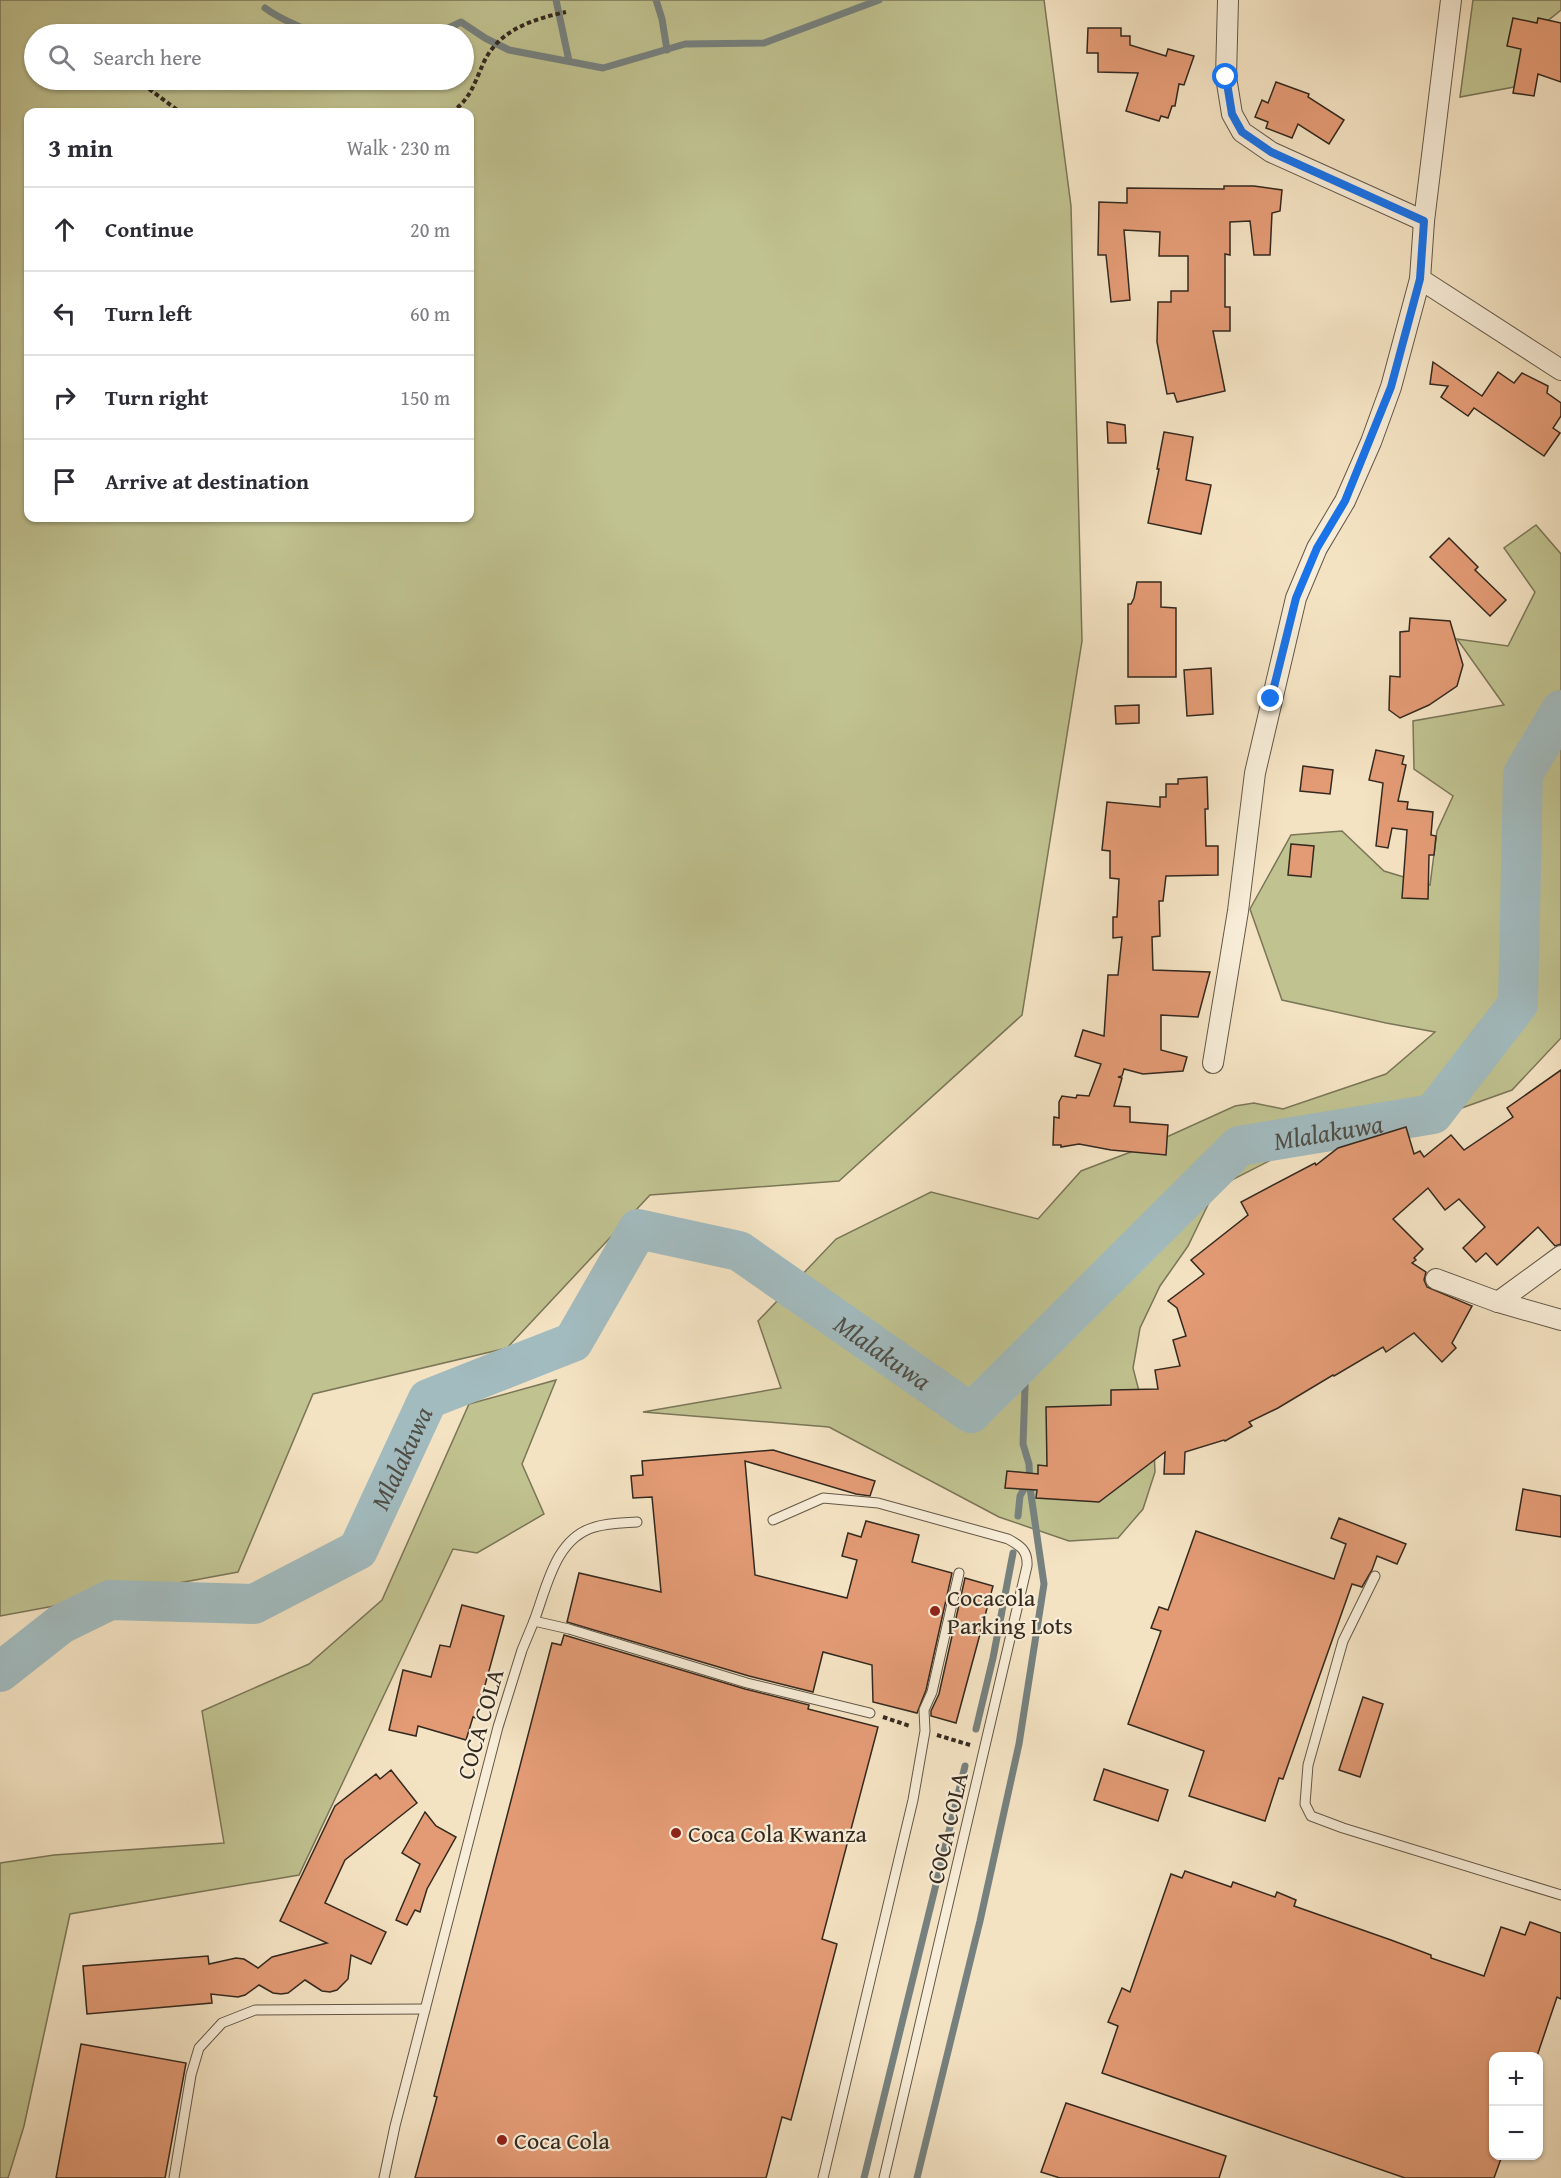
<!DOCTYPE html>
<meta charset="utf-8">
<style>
body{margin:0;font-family:"Gentium Book Plus",serif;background:#f7f7f7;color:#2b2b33}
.controls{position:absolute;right:18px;bottom:18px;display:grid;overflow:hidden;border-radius:12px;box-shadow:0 2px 4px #0004}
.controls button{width:54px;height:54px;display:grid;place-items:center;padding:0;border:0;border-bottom:2px solid #e1e1e2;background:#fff;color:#2b2b33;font:30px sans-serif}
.stop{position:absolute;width:18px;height:18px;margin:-14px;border:4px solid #1a73e8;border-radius:50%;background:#fff}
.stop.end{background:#1a73e8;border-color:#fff;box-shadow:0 2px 6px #0008}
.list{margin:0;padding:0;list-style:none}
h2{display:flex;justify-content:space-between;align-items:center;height:78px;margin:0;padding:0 24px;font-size:26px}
h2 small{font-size:20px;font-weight:400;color:#7c7c81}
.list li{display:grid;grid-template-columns:39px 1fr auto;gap:18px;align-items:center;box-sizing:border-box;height:84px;padding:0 24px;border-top:2px solid #e1e1e2}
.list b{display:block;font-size:22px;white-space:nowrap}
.list em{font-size:20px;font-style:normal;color:#7c7c81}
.icon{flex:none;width:33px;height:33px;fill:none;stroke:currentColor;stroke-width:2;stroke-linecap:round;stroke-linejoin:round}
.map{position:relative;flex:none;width:1561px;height:2178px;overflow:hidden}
.search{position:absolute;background:#fff;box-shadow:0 2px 4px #0004;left:24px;top:24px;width:450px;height:66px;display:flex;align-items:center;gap:15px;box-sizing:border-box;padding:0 21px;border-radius:33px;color:#7c7c81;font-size:22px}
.panel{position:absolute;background:#fff;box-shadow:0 2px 4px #0004;left:24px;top:108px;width:450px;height:414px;border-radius:12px}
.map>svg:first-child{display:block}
.green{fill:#c0c290;stroke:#7a7658;stroke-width:1.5;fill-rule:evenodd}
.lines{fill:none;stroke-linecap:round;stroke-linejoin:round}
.stream{stroke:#76817f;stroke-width:7}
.river{stroke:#a2bbbf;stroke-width:40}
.building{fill:#e39b75;stroke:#34291f;stroke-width:1.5}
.service-casing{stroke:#645848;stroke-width:11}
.minor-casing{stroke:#645848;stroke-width:22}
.path{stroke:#34291f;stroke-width:4;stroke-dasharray:4.5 3;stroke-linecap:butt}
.service{stroke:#f8edd8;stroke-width:9}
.minor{stroke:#f8edd8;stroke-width:20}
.route{stroke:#1a73e8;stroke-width:8}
.poi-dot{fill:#8f2418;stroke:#f8edd8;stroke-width:2}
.labels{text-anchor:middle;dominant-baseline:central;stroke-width:4.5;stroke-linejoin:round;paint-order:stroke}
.poi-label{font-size:24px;fill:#34291f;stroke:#f8edd8;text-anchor:start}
.street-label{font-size:24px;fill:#34291f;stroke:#f8edd8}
.water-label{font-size:26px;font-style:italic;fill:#504e47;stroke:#f8edd8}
</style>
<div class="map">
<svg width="1561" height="2178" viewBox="0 0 1561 2178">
<rect width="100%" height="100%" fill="#f4e3c3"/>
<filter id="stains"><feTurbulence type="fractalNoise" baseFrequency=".00333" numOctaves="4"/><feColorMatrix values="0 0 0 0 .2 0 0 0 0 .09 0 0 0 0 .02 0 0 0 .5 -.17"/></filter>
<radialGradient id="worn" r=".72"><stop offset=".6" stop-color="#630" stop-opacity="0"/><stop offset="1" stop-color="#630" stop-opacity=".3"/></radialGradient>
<g class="green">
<path d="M 0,0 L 1044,0 L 1071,206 L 1082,641 L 1022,1015 L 839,1181 L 650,1195 L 507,1348 L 313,1394 L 238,1572 L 0,1616 ZM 34,34 L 464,34 L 464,80 L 34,80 ZM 28,112 L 470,112 L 470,518 L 28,518 Z"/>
<polygon points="1473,0 1561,0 1561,10 1524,40 1514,87 1460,97"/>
<polygon points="1536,525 1561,554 1561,1038 1512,1090 1445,1114 1425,1124 1384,1125 1328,1138 1275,1158 1216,1188 1188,1246 1160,1286 1140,1328 1133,1368 1154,1449 1155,1472 1143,1509 1118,1538 1069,1541 999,1517 829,1427 643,1412 781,1388 758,1321 836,1239 931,1192 1038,1219 1081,1171 1149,1145 1235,1106 1254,1103 1283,1109 1386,1074 1435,1032 1386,1023 1282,1000 1250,909 1291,835 1342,831 1384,871 1430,885 1437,831 1453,796 1414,769 1413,721 1504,705 1457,639 1508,646 1535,592 1504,548"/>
<polygon points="556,1380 522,1464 544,1514 477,1553 453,1549 299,1875 70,1914 24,2126 8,2178 0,2178 0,1863 54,1855 224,1843 202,1711 309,1664 382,1600 469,1404"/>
</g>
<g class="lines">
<g class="stream">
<polyline points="556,0 569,61"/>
<polyline points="656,0 662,19 667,50"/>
<path d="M 265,8 C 281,20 297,25 315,34"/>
<polyline points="436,34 461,22 485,38 509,50 603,68 685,44 764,43 879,0"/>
<polyline points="1018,1516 1020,1496 1025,1487 1025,1481"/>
<polyline points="0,1668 61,1624"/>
<polyline points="976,1729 993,1658 1013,1553"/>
<polyline points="864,2178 965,1766"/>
<polyline points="917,2178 980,1921 1019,1744 1044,1584 1030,1488 1029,1464 1023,1444 1026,1359"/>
</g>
<path class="river" id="s1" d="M 0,1672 L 61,1624 L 110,1600 L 254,1604 L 358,1550 L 428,1399 L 573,1342 L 638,1229 L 739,1251 L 971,1413 L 1239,1146 L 1433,1114 L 1518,1004 L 1523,774 L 1561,710"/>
</g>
<g class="building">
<polygon points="1513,18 1537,23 1538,18 1561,23 1561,82 1538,74 1534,96 1513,93 1521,49 1507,46"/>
<polygon points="1088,28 1121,28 1121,36 1130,36 1130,45 1166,56 1168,49 1194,56 1184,85 1179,84 1175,106 1172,106 1168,118 1161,116 1159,121 1126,111 1138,73 1098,72 1098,53 1087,53"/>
<polygon points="1276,82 1309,94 1308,97 1344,120 1329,144 1298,124 1292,138 1266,128 1268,122 1255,117 1262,100 1268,103"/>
<polygon points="1224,186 1254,186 1282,190 1280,211 1272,213 1270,255 1254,255 1250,221 1230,222 1230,255 1225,254 1225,307 1230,307 1230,331 1213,331 1225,391 1177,402 1174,393 1167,394 1157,342 1158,302 1171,302 1171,291 1188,291 1188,256 1159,256 1160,232 1124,230 1130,300 1111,302 1106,255 1098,255 1099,202 1127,203 1127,188 1224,189"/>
<polygon points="1433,362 1482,396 1498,372 1514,383 1522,373 1548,386 1547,393 1561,403 1561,416 1553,428 1560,433 1544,456 1474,408 1468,416 1441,397 1448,386 1430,384"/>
<polygon points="1107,422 1125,425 1126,443 1108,443"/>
<polygon points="1164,432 1193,437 1186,480 1211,485 1201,534 1148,523 1159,469 1157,469"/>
<polygon points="1449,538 1478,567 1475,570 1506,600 1490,616 1430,557"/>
<polygon points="1137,582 1161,582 1161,607 1176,608 1176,677 1128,677 1128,604 1131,604 1134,598"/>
<polygon points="1410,618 1450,621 1463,665 1457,686 1429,705 1400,718 1389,710 1390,676 1400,677 1400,632 1409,631"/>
<polygon points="1211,668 1213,714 1187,716 1184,670"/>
<polygon points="1139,705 1139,723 1116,724 1115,706"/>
<polygon points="1376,750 1404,756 1402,764 1406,765 1398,801 1408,802 1407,809 1433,812 1431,835 1436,836 1434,855 1429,855 1428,899 1402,898 1407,830 1392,828 1388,848 1376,846 1383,783 1369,780"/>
<polygon points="1303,766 1333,770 1330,794 1300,791"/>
<polygon points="1207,777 1208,809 1205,809 1206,846 1218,846 1218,875 1166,876 1163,901 1159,901 1160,936 1152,937 1153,970 1210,972 1198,1017 1161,1015 1161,1050 1187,1057 1183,1071 1143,1074 1124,1069 1122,1076 1118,1077 1122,1078 1114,1106 1130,1107 1130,1122 1168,1125 1166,1155 1111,1150 1079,1144 1061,1147 1061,1145 1053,1145 1054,1117 1059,1118 1059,1102 1062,1096 1076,1098 1077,1095 1089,1096 1101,1064 1075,1056 1083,1030 1104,1036 1108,975 1118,975 1122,937 1113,938 1113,917 1117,917 1119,879 1110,878 1110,851 1102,850 1107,802 1160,807 1160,797 1166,797 1166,784 1178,784 1178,779"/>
<polygon points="1291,844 1314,846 1311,877 1288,875"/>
<polygon points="1561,1070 1561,1244 1555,1246 1538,1227 1497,1265 1486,1253 1476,1262 1463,1248 1485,1227 1459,1199 1445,1210 1428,1188 1393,1219 1423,1249 1414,1258 1416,1260 1412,1263 1426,1272 1424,1280 1427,1287 1472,1306 1452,1343 1456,1348 1442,1362 1414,1333 1386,1352 1383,1347 1334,1376 1333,1375 1278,1408 1249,1422 1252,1426 1225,1441 1224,1440 1185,1452 1184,1474 1164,1474 1165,1452 1099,1502 1036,1498 1037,1490 1005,1488 1007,1471 1038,1474 1038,1465 1047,1466 1046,1407 1111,1405 1111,1390 1158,1389 1155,1370 1180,1366 1173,1340 1186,1336 1177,1308 1168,1301 1204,1274 1191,1260 1248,1215 1241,1202 1315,1163 1316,1165 1338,1148 1406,1127 1414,1154 1420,1151 1424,1157 1451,1135 1464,1150 1513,1117 1507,1108"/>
<polygon points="773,1450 875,1481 870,1496 856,1494 745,1461 755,1575 847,1598 857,1560 842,1556 848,1533 861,1537 866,1521 919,1535 912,1562 952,1573 926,1690 917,1713 873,1702 872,1665 823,1652 813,1692 749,1676 567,1622 579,1573 661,1592 652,1497 633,1498 631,1476 643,1475 642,1461"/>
<polygon points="1523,1489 1561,1496 1561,1537 1516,1530"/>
<polygon points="1339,1518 1406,1544 1397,1564 1377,1556 1372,1570 1362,1587 1352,1584 1283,1779 1279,1778 1265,1821 1189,1796 1204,1751 1128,1724 1161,1631 1151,1628 1159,1607 1168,1610 1196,1531 1334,1579 1346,1544 1331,1538"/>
<polygon points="965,1578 993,1586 956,1723 931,1716 931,1711 939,1694"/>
<polygon points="462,1605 504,1616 476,1718 473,1717 466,1740 418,1726 416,1736 389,1730 403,1670 431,1677 440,1645 450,1647"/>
<polygon points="564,1635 745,1689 809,1705 808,1709 878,1727 822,1939 837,1944 791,2120 782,2117 766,2178 415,2178 437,2097 434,2096 552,1643 561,1645"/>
<polygon points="1363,1697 1383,1704 1360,1777 1339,1770"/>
<polygon points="1104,1769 1168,1790 1158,1821 1094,1800"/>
<polygon points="391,1770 417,1803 345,1860 325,1903 386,1932 371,1964 351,1955 348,1979 337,1990 330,1992 322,1991 305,1980 288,1993 281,1994 273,1993 259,1985 245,1995 238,1997 211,1994 212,2003 87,2014 83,1966 208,1956 209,1964 236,1958 244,1959 258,1968 272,1957 327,1943 280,1921 335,1806 376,1774 380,1779"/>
<polygon points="425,1812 436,1826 456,1837 427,1889 420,1912 415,1910 407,1925 396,1920 420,1864 402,1853"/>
<polygon points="1185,1871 1231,1887 1233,1882 1275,1897 1277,1892 1296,1900 1294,1906 1391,1940 1431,1955 1431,1958 1484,1976 1501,1927 1525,1935 1530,1922 1561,1933 1561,1999 1557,1997 1537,2056 1494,2056 1494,2156 1502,2156 1494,2178 1405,2178 1102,2073 1118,2026 1108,2022 1122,1988 1130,1992 1171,1874 1182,1878"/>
<polygon points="81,2044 186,2063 165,2178 56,2178"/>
<polygon points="1066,2103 1226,2156 1219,2178 1060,2178 1041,2172"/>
</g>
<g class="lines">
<defs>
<g id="service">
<path d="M 773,1520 L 823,1498 L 878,1503 L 1008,1539 C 1021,1546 1028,1551 1027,1566 L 884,2178"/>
<polyline points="1375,1576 1343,1641 1308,1765 1305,1804 1311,1816 1343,1828 1561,1895"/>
<path d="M 534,1621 C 547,1587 555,1538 595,1527 C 608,1523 623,1523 637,1522"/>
<polyline points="174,2178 191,2075 199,2048 222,2023 255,2010 425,2009"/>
<polyline points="384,2178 395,2126 498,1727 522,1650 534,1621 569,1629 747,1683 870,1713"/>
<polyline points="823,2178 913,1800 925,1731 924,1710 932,1692 959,1573"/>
</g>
<g id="minor">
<polyline points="1228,0 1226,77 1232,114 1242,132 1271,152 1424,221"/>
<polyline points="1420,279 1561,370"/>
<polyline points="1213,1063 1238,911 1255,773 1296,598 1317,548 1345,501 1371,442 1391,387 1420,279 1424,221 1451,0"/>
<polyline points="1436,1279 1498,1302 1561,1320"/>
<polyline points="1498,1302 1561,1256"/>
</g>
</defs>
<use href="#service" class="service-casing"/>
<use href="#minor" class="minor-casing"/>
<g class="path">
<polyline points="137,80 180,112"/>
<path d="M 451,112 C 469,102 475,82 483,64 C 498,30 533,19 566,12"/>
<polyline points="883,1717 910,1726"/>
<polyline points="937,1735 970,1745"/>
</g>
<use href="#service" class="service"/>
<use href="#minor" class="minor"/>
</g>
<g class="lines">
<polyline class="route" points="1226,77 1232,114 1242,132 1271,152 1424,221 1420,279 1391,387 1345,501 1317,548 1296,598 1271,699"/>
</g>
<g class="poi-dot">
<circle cx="935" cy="1611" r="6"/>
<circle cx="676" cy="1833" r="6"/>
<circle cx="502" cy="2140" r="6"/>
</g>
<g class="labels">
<g class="poi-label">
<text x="947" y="1597">Cocacola<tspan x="947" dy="28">Parking Lots</tspan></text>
<text x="688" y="1833">Coca Cola Kwanza</text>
<text x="514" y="2140">Coca Cola</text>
</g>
<g class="street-label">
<text transform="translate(480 1724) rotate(-74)">COCA COLA</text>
<text transform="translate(947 1828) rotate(-77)">COCA COLA</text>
</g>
<g class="water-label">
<text stroke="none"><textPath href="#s1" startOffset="1701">Mlalakuwa</textPath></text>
<text stroke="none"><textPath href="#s1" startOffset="1125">Mlalakuwa</textPath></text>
<text stroke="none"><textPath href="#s1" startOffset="495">Mlalakuwa</textPath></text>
</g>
</g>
<rect width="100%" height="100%" filter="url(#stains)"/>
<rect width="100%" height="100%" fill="url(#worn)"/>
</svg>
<div class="controls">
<button>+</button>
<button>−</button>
</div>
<div class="stop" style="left:1226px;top:77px"></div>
<div class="stop end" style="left:1271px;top:699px"></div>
<div class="search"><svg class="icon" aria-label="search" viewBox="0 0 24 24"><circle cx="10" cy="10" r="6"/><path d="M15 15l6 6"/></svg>Search here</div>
<section class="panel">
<h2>3 min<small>Walk · 230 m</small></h2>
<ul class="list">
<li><svg class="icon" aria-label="ahead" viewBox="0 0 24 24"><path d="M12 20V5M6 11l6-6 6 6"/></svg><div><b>Continue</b></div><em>20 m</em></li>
<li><svg class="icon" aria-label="left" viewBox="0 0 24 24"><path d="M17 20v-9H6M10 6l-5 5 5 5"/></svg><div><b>Turn left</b></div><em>60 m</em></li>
<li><svg class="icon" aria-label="right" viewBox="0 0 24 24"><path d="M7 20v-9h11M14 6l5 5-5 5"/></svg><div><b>Turn right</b></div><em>150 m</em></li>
<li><svg class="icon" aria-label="arrive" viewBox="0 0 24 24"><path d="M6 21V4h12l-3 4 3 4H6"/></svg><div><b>Arrive at destination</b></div></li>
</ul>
</section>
</div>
